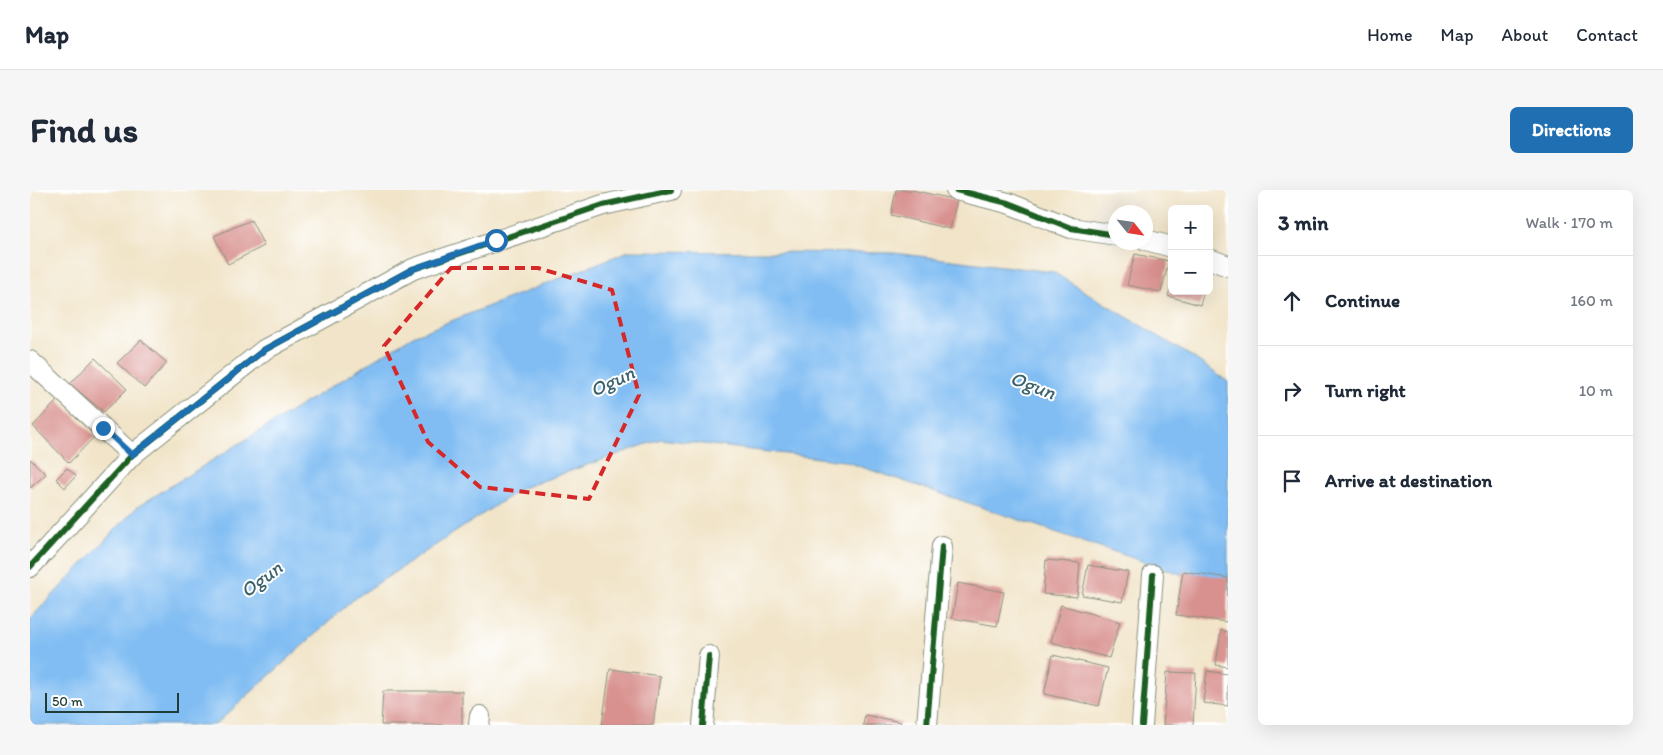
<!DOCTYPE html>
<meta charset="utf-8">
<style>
body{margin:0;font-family:Itim,sans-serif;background:#f6f6f7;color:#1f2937}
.controls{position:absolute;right:15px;top:15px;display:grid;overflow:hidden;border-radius:8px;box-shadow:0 5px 20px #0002}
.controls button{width:45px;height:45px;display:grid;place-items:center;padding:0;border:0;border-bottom:1px solid #e0e1e3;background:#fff;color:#1f2937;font:25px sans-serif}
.compass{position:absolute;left:1078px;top:15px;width:45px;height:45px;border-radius:50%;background:#fff;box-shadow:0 5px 20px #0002;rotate:120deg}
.scale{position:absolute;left:15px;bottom:12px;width:134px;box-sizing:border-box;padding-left:5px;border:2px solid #1f3d34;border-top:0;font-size:14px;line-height:18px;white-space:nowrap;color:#1f3d34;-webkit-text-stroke:4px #fff;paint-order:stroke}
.stop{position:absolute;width:15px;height:15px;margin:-11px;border:4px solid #1f6fb2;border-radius:50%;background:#fff}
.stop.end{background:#1f6fb2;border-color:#fff;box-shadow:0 1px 5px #0008}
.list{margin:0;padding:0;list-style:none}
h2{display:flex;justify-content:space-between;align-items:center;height:65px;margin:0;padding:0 20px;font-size:21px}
h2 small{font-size:16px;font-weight:400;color:#747a83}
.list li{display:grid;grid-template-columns:32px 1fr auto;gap:15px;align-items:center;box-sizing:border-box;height:90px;padding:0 20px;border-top:1px solid #e0e1e3}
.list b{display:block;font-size:19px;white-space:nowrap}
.list em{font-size:16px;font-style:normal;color:#747a83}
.icon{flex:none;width:28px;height:28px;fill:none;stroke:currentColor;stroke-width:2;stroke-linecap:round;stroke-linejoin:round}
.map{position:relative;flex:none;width:1198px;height:535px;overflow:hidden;border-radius:8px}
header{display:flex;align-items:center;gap:30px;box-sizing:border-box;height:70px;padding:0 25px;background:#fff;border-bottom:1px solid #e0e1e3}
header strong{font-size:24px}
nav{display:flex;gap:28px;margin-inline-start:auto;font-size:18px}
.intro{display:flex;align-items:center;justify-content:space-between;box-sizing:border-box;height:120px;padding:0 30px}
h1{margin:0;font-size:35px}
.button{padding:12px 22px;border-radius:8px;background:#1f6fb2;color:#fff;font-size:18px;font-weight:700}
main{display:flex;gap:30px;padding:0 30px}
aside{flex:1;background:#fff;border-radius:8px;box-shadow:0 5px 20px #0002}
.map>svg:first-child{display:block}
.water{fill:#81bdf3;stroke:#507d94}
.building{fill:#d8918e}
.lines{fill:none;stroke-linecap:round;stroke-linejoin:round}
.street-casing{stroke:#88907e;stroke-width:22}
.street{stroke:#fff;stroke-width:20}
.cycleway-casing{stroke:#fff;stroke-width:9}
.cycleway{stroke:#1b5e20;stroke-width:6}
.route{stroke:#1f6fb2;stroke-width:6}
.marked{fill:none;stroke:#d62828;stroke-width:4;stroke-dasharray:10 6;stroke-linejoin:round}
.labels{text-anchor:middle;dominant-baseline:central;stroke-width:4;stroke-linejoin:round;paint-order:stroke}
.water-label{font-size:20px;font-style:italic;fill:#3c636d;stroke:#fff}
</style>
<header>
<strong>Map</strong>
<nav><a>Home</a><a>Map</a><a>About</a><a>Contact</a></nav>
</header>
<div class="intro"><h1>Find us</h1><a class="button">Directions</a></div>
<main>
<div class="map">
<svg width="1198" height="535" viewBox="0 0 1198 535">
<rect width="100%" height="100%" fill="#fff"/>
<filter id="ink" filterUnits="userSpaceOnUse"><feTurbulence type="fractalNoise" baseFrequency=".02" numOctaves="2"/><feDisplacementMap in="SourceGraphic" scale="10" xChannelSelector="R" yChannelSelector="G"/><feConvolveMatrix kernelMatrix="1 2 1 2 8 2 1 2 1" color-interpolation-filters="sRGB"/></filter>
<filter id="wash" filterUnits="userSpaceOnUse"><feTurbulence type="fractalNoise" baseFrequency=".0096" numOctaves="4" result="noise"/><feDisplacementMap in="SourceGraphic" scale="20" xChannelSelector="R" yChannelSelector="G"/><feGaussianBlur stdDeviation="1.12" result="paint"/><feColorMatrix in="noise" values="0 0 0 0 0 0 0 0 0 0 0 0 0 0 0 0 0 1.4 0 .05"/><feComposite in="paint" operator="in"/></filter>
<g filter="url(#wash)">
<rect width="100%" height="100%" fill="#f1e4c8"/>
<polygon class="water" points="599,61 863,63 1023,82 1164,168 1198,192 1198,400 814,271 631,249 492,298 324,409 185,535 0,535 0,429 107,317 383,146"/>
<g id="blocks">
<g class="building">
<polygon points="866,0 882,0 927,10 920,39 861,25"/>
<polygon points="221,30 234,56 198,74 184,46"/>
<polygon points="1105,64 1139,71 1131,102 1097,95"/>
<polygon points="1141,95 1142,101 1174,101 1170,115 1138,106"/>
<polygon points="111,150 137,173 114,198 87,173"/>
<polygon points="65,168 97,199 74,222 40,194"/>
<polygon points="28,210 65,246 39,273 3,236"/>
<polygon points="0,269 16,284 0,298"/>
<polygon points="37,278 46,286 35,298 26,289"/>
<polygon points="1016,370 1050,373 1047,407 1013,404"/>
<polygon points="1058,375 1098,382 1092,412 1052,405"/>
<polygon points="1153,381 1198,388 1197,432 1146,425"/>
<polygon points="928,393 974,402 967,436 922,428"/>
<polygon points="1031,415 1090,432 1079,468 1021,452"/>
<polygon points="1191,440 1198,442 1198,477 1186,475"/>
<polygon points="1023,465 1078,478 1069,516 1014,504"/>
<polygon points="580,479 630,486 623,535 572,535"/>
<polygon points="1177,481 1198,484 1198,516 1173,513"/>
<polygon points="1137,482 1166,483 1163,535 1133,535"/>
<polygon points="353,501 432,501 432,535 351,535"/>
<polygon points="835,525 871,532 870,535 833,535"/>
</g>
</g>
</g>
<g filter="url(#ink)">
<use href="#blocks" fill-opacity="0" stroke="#88907e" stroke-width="1"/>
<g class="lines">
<defs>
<g id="street">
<polyline points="926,0 978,13 1041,38 1086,45"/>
<polyline points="1116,50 1142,57"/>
<polyline points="1179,69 1198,76"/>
<polyline points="0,171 102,265"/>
<polyline points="0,377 102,265 234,160 383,79 573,15 641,0"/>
<polyline points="449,535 450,526"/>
<polyline points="673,535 679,466"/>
<polyline points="897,535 912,356"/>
<polyline points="1112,535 1123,385"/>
</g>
</defs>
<use href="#street" class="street-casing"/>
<use href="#street" class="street"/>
<defs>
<g id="cycleway">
<polyline points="926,0 978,13 1041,38 1086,45"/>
<polyline points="0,377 102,265 234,160 383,79 573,15 641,0"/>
<polyline points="673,535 679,466"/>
<polyline points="897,535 912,356"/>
<polyline points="1112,535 1123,385"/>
</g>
</defs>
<use href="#cycleway" class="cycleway-casing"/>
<use href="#cycleway" class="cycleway"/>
</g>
</g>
<g class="lines" filter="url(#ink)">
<polyline class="route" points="73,238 102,265 234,160 383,79 466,50"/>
</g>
<path class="marked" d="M 421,78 L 508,78 L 582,100 L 609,205 L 559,309 L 450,297 L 398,252 L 354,156 Z"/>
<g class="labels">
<g class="water-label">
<text transform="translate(582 191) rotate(-25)">Ogun</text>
<text transform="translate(1003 195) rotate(21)">Ogun</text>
<text transform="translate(231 389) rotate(-37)">Ogun</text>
</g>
</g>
</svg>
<div class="controls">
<button>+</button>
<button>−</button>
</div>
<svg class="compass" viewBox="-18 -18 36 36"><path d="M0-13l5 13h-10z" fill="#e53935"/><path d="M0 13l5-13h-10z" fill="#747a83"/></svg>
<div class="scale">50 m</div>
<div class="stop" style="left:466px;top:50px"></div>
<div class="stop end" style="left:73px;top:238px"></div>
</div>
<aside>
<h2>3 min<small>Walk · 170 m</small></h2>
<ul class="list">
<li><svg class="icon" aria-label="ahead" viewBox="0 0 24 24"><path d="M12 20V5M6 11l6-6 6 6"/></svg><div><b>Continue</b></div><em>160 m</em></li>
<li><svg class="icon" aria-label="right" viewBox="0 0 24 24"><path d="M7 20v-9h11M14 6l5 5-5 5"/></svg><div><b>Turn right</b></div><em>10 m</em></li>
<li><svg class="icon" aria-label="arrive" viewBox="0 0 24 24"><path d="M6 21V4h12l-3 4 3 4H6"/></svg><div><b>Arrive at destination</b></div></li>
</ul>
</aside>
</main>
